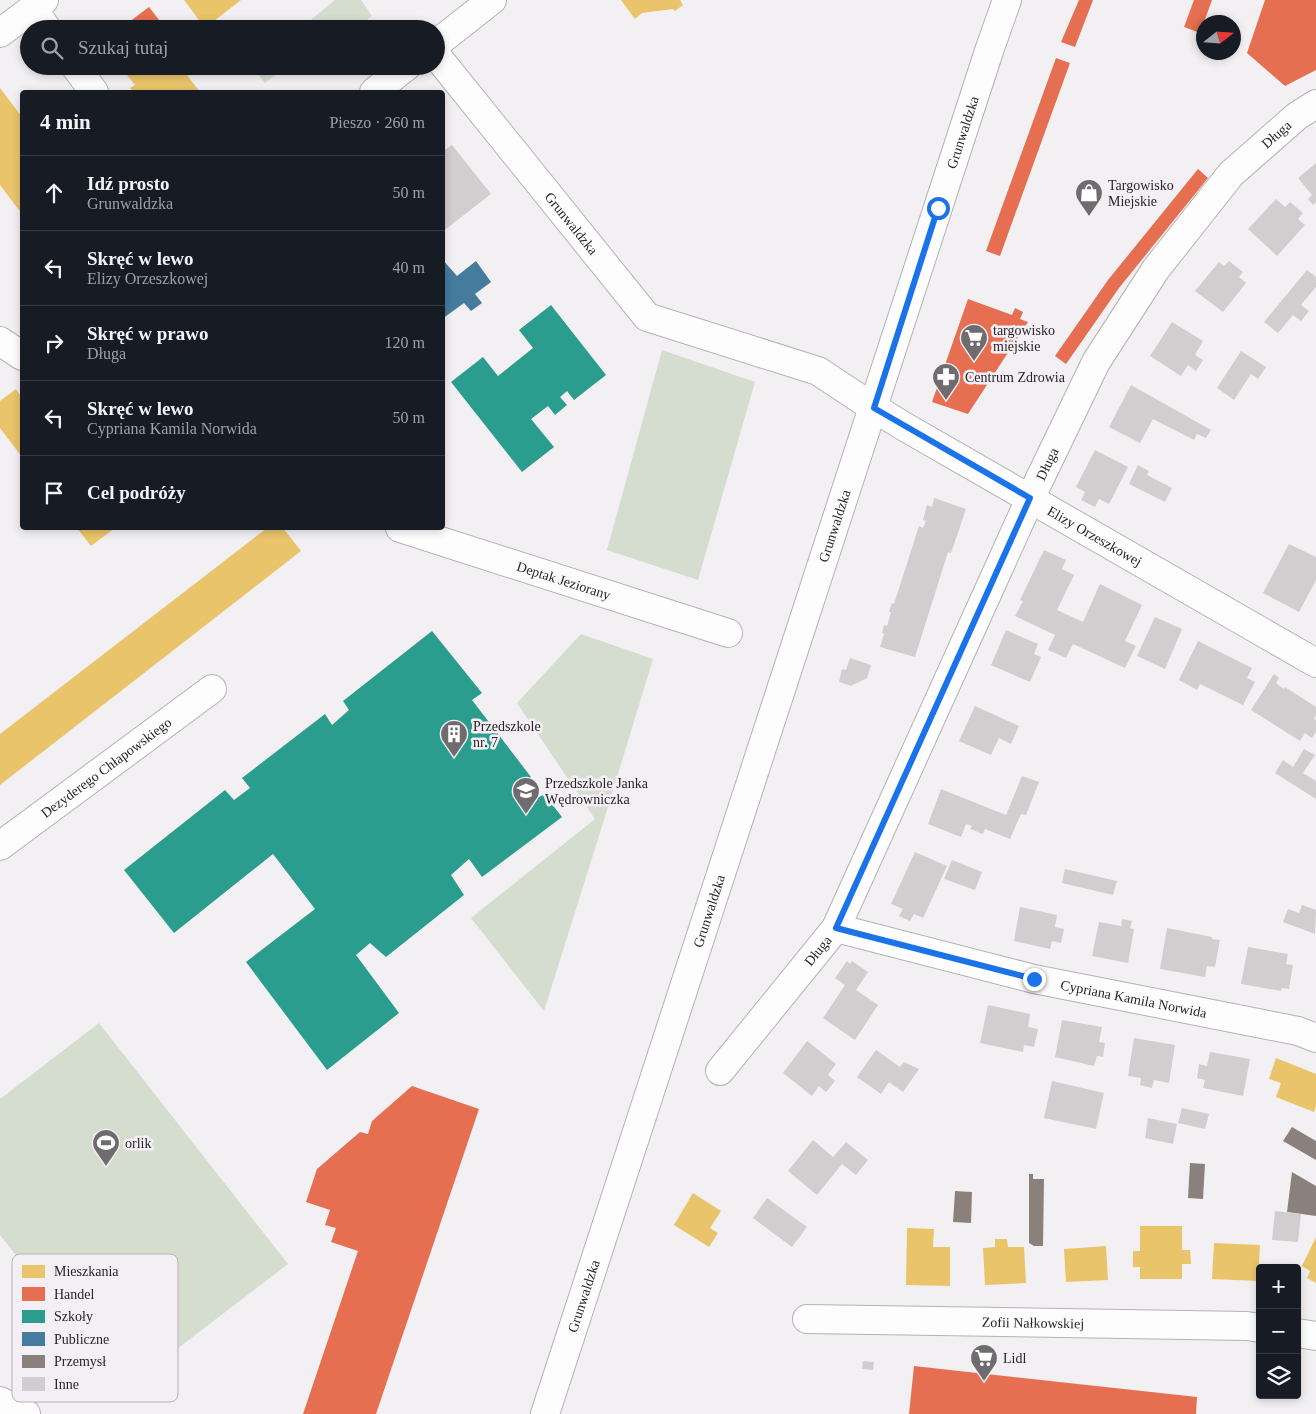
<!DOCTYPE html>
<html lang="pl">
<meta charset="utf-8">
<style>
body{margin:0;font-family:Georgia,serif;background:#242831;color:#f1f3f6}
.controls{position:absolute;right:15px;bottom:15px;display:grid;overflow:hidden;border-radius:5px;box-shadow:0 2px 8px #0003}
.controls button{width:45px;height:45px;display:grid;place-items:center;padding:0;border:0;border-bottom:1px solid #363941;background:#171b24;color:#f1f3f6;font:25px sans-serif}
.compass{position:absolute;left:1196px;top:15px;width:45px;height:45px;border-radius:50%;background:#171b24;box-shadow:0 2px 8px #0003;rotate:73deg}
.stop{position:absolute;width:15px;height:15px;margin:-11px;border:4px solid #1a73e8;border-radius:50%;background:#fff}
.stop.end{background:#1a73e8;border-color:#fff;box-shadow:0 1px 5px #0008}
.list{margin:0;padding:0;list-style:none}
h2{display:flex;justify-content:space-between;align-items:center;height:65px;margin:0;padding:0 20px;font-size:21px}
h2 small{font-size:16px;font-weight:400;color:#9ea1a6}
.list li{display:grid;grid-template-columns:32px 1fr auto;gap:15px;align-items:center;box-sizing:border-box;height:75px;padding:0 20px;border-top:1px solid #363941}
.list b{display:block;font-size:19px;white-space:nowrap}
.list p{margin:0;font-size:16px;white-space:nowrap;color:#9ea1a6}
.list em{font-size:16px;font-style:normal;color:#9ea1a6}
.icon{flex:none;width:28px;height:28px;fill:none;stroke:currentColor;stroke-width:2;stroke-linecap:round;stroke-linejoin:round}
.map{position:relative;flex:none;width:1316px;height:1414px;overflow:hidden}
.search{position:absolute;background:#171b24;box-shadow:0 2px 8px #0003;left:20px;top:20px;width:425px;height:55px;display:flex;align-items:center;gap:12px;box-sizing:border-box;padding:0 18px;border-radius:28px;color:#9ea1a6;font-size:19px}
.panel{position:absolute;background:#171b24;box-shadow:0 2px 8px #0003;left:20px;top:90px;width:425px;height:440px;border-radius:5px}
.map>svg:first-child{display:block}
.green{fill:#d5ddcf}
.homes{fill:#e9c46a}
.shops{fill:#e76f51}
.schools{fill:#2a9d8f}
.public{fill:#457b9d}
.industry{fill:#8a817c}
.building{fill:#d1ced0}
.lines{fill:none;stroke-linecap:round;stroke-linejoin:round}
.minor-casing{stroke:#b4b2b4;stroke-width:30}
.major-casing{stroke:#b4b2b4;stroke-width:30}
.minor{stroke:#fdfdfd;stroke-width:28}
.major{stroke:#fdfdfd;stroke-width:28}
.route{stroke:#1a73e8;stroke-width:6}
.labels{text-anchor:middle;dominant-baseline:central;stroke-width:5;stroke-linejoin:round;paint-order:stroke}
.street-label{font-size:14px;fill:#272527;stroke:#f4eff4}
.poi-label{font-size:14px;fill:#272527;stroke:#f4eff4;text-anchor:start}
.key{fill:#f4eff4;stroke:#b6b2b6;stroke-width:1}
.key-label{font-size:14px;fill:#272527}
</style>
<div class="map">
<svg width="1316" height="1414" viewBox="0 0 1316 1414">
<rect width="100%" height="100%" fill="#f3f0f3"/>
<g class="green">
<polygon points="335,0 361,0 372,16 356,29 300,29"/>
<polygon points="255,66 287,66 265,83 253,68"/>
<polygon points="662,350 755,382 698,580 607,550"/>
<polygon points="581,634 653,659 603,823 544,1011 471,918 595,819 517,703"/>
<polygon points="99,1023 288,1264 122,1391 0,1235 0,1099"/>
</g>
<g class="homes">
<polygon points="184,0 241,0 205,28"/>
<polygon points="621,0 680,0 683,5 675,11 673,9 642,13 635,19"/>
<polygon points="139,66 180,66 200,92 134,92 130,88 135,85 127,75"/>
<polygon points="0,88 22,117 22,214 0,185"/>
<polygon points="16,389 22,398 22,457 0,428 0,401"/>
<polygon points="77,528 115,528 91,546"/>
<polygon points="267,528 283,528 301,551 0,785 0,734"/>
<polygon points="1276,1058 1316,1074 1316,1106 1314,1112 1276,1097 1281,1083 1269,1079"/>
<polygon points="693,1193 721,1211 710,1228 718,1233 709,1247 674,1225"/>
<polygon points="1140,1226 1182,1226 1182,1250 1190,1250 1191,1264 1182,1264 1182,1279 1140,1279 1140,1267 1133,1267 1133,1251 1140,1251"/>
<polygon points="907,1228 934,1229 933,1247 950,1247 950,1286 906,1285"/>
<polygon points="1316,1237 1316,1283 1307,1278 1310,1271 1302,1266"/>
<polygon points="995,1239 1007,1239 1008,1247 1024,1247 1026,1283 985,1285 983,1248 995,1247"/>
<polygon points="1214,1243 1260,1245 1258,1281 1212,1279"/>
<polygon points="1106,1246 1108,1280 1066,1282 1064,1249"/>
</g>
<g class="shops">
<polygon points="1079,0 1093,0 1075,47 1061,42"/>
<polygon points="1194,0 1212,0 1200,33 1184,27"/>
<polygon points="1265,0 1316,0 1316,70 1285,86 1247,53"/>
<polygon points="149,7 166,29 125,29 131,24 129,22"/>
<polygon points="1056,58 1070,63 1000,256 986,251"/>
<polygon points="120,66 139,66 127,75"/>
<polygon points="1198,169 1208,178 1119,288 1066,364 1055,356 1108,280"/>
<polygon points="968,299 1012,315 1015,308 1023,312 1020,319 1028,322 968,414 932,402"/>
<polygon points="412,1086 479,1109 376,1414 303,1414 358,1251 331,1242 336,1228 325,1225 330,1210 306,1202 317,1169 360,1132 368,1134 372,1121"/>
<polygon points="914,1366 1197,1397 1196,1414 909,1414"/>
</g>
<g class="schools">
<polygon points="551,305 606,375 574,400 567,391 560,397 567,405 555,415 548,406 531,419 554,447 522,472 451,382 483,357 498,376 533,348 519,330"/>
<polygon points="432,631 482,693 472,700 531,777 521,785 533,801 544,794 562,817 482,877 469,859 451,875 464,895 386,957 370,943 356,955 399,1013 327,1070 246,962 315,909 273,854 174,933 124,870 225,790 234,800 250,788 242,778 325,714 332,725 349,710 343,701"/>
</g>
<polygon class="public" points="442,259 457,276 476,261 491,282 475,294 482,303 471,311 464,303 442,319"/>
<g class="industry">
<polygon points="1292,1127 1316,1141 1316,1160 1283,1141"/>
<polygon points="1190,1163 1205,1164 1203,1199 1188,1198"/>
<polygon points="1292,1172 1316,1186 1316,1216 1287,1212"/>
<polygon points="1029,1174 1033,1174 1033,1179 1044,1179 1043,1246 1034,1246 1029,1243"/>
<polygon points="955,1191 972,1192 971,1223 953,1222"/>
</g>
<g class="building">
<polygon points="452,145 491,194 442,232 442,152"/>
<polygon points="1316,163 1316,202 1313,205 1308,199 1312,195 1298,178"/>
<polygon points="1276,199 1285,207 1290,202 1303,213 1298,219 1305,225 1277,256 1248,229"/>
<polygon points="1229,261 1243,272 1239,277 1246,283 1223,312 1195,291 1219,262 1224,266"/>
<polygon points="1307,270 1316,277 1316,287 1301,305 1309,311 1301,321 1293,315 1278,333 1264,322"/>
<polygon points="1172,322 1203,341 1195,355 1203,360 1196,371 1188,365 1181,376 1150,356"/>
<polygon points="1241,351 1266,367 1258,379 1251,374 1234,400 1217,388"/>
<polygon points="1131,385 1211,430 1206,438 1197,434 1194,440 1153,419 1140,443 1109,427"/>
<polygon points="1095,450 1128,467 1109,504 1099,499 1095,507 1081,500 1085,492 1076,487"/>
<polygon points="1138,465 1149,471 1147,475 1172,488 1165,502 1129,484"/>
<polygon points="934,498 966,509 951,553 948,552 915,657 880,647 884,634 882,633 884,625 887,626 891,612 889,612 892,603 894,604 919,526 923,528 926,521 923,520 927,505 932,507"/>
<polygon points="1289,544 1316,557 1316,580 1299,612 1263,593"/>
<polygon points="1044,550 1066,560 1062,569 1074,575 1057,610 1083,622 1100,584 1142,605 1125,641 1136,646 1125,668 1073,644 1066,658 1048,650 1055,635 1015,616 1023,601 1020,600"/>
<polygon points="1155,617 1182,629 1165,669 1137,656"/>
<polygon points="1006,630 1038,644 1034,654 1041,657 1030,682 991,665"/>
<polygon points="1198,641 1252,668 1247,678 1255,682 1243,705 1200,684 1197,690 1179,680"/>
<polygon points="850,658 871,665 867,678 851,686 839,682 842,669 846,670"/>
<polygon points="1274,674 1279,678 1276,683 1284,689 1285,687 1316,707 1316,715 1314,719 1316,720 1316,732 1312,738 1305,733 1300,741 1251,710"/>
<polygon points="975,706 1019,726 1011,744 999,738 991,755 959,741"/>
<polygon points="1304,749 1315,755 1303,773 1316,781 1316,799 1275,773 1283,760 1293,767"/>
<polygon points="1022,776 1039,782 1026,815 1021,814 1010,839 985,829 983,834 970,829 972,826 966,824 961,837 928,824 941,789 1006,815"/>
<polygon points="915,852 947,866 923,918 914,914 910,921 899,916 903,909 891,904"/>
<polygon points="952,860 982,872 975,890 944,879"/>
<polygon points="1065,869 1117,881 1113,895 1062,883"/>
<polygon points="1302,905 1316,910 1315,934 1283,922 1288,909 1299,913"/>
<polygon points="1020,907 1057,915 1055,927 1064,929 1061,943 1052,941 1050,949 1014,941"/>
<polygon points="1122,919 1132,921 1130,928 1134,929 1128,963 1092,956 1099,922 1121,926"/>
<polygon points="1167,928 1212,937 1212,939 1220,940 1215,967 1207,966 1205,977 1160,969"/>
<polygon points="1248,947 1288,954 1286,964 1293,965 1289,989 1282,988 1281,991 1241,984"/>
<polygon points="847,961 850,964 852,961 868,972 856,990 878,1005 855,1040 823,1018 845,985 835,978"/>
<polygon points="988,1005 1030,1014 1028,1027 1038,1029 1034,1047 1024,1045 1023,1052 980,1043"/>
<polygon points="1062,1020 1102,1027 1099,1042 1105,1043 1103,1057 1097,1056 1094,1066 1055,1057"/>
<polygon points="1134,1038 1175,1045 1169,1083 1154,1080 1152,1088 1140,1085 1141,1078 1128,1076"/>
<polygon points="807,1041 836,1064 828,1075 835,1081 826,1092 819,1086 812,1096 783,1073"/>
<polygon points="876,1050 900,1067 904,1062 919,1069 903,1092 889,1082 881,1094 857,1077"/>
<polygon points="1210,1052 1250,1059 1243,1096 1203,1088 1205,1080 1197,1078 1199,1064 1207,1066"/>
<polygon points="1052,1081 1104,1093 1096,1129 1044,1118"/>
<polygon points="1182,1108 1209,1114 1205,1129 1178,1123"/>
<polygon points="1148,1118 1177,1124 1173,1144 1145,1138"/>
<polygon points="813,1140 833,1157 846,1142 868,1160 856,1175 842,1164 817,1195 788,1171"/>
<polygon points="767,1198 807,1227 792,1247 753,1218"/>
<polygon points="1275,1211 1301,1214 1298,1242 1272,1240"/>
<polygon points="863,1361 874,1362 873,1370 862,1369"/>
</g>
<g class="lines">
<defs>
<g id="minor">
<polyline points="33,8 47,29"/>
<polyline points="0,33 44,0"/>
<polyline points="436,44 492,0"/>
<path id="s1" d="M 436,55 L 647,317 L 818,371 L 874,408 L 905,427 L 1316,663"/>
<polyline points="75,66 94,92"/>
<polyline points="374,92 407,66"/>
<polyline points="0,341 22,356"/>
<path id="s2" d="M 400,528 L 728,633"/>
<path id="s3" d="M 0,846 L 212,689"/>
<path id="s4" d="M 836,928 L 1034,979 L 1298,1031 L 1316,1038"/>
<path id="s5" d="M 720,1071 L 836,928 L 1030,499 L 1096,362 L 1156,269 L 1231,174 L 1297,116 L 1316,104"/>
<path id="s6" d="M 807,1319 L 1247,1326 L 1260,1328"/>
<polyline points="1297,1333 1316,1336"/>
<polyline points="0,1401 26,1414"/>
</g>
<g id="major">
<path id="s7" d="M 545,1414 L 990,48 L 1007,0"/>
</g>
</defs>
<use href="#minor" class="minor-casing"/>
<use href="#major" class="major-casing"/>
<use href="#minor" class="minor"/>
<use href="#major" class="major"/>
</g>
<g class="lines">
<polyline class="route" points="938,208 874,408 1030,498 836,928 1034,979"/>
</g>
<defs>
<symbol id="shop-pin" viewBox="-11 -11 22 30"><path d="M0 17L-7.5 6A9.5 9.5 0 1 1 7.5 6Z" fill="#6e6c6e" stroke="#f4eff4"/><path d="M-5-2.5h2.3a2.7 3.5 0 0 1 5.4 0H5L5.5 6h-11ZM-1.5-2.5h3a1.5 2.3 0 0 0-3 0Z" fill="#fff"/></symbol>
<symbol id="supermarket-pin" viewBox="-11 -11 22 30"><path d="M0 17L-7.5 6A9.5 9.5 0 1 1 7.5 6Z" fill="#6e6c6e" stroke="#f4eff4"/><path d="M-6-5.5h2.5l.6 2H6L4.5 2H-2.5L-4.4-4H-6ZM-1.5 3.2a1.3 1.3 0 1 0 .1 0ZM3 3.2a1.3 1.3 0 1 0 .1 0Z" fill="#fff"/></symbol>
<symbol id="pharmacy-pin" viewBox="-11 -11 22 30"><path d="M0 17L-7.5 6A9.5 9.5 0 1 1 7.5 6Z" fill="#6e6c6e" stroke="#f4eff4"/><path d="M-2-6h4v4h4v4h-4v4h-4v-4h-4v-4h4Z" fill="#fff"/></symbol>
<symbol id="building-pin" viewBox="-11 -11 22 30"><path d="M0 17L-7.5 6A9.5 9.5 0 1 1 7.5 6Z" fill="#6e6c6e" stroke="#f4eff4"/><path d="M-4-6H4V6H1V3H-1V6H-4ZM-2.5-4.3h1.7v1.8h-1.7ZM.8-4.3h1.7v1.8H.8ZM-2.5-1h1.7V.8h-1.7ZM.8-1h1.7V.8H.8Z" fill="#fff"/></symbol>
<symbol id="school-pin" viewBox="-11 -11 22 30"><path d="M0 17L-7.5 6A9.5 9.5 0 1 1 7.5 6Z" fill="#6e6c6e" stroke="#f4eff4"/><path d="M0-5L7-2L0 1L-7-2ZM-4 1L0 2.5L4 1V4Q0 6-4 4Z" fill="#fff"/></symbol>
<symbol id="stadium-pin" viewBox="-11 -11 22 30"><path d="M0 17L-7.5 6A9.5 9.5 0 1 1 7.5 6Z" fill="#6e6c6e" stroke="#f4eff4"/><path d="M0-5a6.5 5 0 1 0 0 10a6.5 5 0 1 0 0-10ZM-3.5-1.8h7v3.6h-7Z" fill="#fff"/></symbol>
</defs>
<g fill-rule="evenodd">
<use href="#shop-pin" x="1073" y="177" width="32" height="43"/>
<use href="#supermarket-pin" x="958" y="322" width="32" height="43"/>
<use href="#pharmacy-pin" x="930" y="361" width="32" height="43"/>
<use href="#building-pin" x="438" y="718" width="32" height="43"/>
<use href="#school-pin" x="510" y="775" width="32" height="43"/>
<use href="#stadium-pin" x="90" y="1127" width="32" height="43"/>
<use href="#supermarket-pin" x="968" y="1342" width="32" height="43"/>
</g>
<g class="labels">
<g class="street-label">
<text stroke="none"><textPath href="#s7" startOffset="1348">Grunwaldzka</textPath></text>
<text stroke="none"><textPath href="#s5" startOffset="1099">Długa</textPath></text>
<text stroke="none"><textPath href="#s1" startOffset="216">Grunwaldzka</textPath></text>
<text stroke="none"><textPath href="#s5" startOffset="694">Długa</textPath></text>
<text stroke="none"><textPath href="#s7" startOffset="934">Grunwaldzka</textPath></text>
<text stroke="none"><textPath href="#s1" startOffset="838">Elizy Orzeszkowej</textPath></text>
<text stroke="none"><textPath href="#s2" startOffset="172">Deptak Jeziorany</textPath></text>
<text stroke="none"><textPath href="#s3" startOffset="132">Dezyderego Chłapowskiego</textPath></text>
<text stroke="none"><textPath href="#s7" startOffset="529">Grunwaldzka</textPath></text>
<text stroke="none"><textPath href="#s5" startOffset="155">Długa</textPath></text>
<text stroke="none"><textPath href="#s4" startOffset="306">Cypriana Kamila Norwida</textPath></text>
<text stroke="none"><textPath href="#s7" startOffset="124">Grunwaldzka</textPath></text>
<text stroke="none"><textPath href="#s6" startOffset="226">Zofii Nałkowskiej</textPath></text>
</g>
<g class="poi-label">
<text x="1108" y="185">Targowisko<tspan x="1108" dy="16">Miejskie</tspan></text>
<text x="993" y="330">targowisko<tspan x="993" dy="16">miejskie</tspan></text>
<text x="965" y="377">Centrum Zdrowia</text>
<text x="473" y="726">Przedszkole<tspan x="473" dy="16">nr. 7</tspan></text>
<text x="545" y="783">Przedszkole Janka<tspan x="545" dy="16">Wędrowniczka</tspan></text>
<text x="125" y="1143">orlik</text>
<text x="1003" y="1358">Lidl</text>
</g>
</g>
<rect x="12" y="1254" width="166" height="148" rx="8" class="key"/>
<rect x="22" y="1265" width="23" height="13" fill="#e9c46a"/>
<rect x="22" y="1287" width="23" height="14" fill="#e76f51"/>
<rect x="22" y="1310" width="23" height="13" fill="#2a9d8f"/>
<rect x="22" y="1332" width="23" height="14" fill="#457b9d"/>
<rect x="22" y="1355" width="23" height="13" fill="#8a817c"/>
<rect x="22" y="1377" width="23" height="14" fill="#d1ced0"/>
<g class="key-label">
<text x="54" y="1276">Mieszkania</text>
<text x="54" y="1299">Handel</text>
<text x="54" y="1321">Szkoły</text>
<text x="54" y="1344">Publiczne</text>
<text x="54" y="1366">Przemysł</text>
<text x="54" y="1389">Inne</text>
</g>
</svg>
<div class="controls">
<button>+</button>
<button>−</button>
<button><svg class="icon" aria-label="layers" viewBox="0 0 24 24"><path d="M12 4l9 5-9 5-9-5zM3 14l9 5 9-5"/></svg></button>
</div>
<svg class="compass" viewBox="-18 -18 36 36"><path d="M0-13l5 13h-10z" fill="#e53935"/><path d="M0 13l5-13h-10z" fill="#9ea1a6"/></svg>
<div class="stop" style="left:938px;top:208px"></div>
<div class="stop end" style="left:1034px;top:979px"></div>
<div class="search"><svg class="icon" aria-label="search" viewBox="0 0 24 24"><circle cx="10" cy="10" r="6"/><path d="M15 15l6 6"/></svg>Szukaj tutaj</div>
<section class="panel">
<h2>4 min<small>Pieszo · 260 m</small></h2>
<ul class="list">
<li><svg class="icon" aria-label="ahead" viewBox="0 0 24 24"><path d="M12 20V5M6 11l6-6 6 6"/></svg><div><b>Idź prosto</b><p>Grunwaldzka</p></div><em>50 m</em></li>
<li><svg class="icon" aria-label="left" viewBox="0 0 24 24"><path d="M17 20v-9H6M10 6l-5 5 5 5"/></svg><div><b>Skręć w lewo</b><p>Elizy Orzeszkowej</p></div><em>40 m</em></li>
<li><svg class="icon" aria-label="right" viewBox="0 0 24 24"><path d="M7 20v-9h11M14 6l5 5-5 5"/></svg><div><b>Skręć w prawo</b><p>Długa</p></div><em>120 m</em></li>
<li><svg class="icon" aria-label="left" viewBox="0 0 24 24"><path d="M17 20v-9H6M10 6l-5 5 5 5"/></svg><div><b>Skręć w lewo</b><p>Cypriana Kamila Norwida</p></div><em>50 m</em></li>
<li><svg class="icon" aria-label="arrive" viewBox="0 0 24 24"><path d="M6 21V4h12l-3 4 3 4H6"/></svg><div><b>Cel podróży</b></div></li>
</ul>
</section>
</div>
